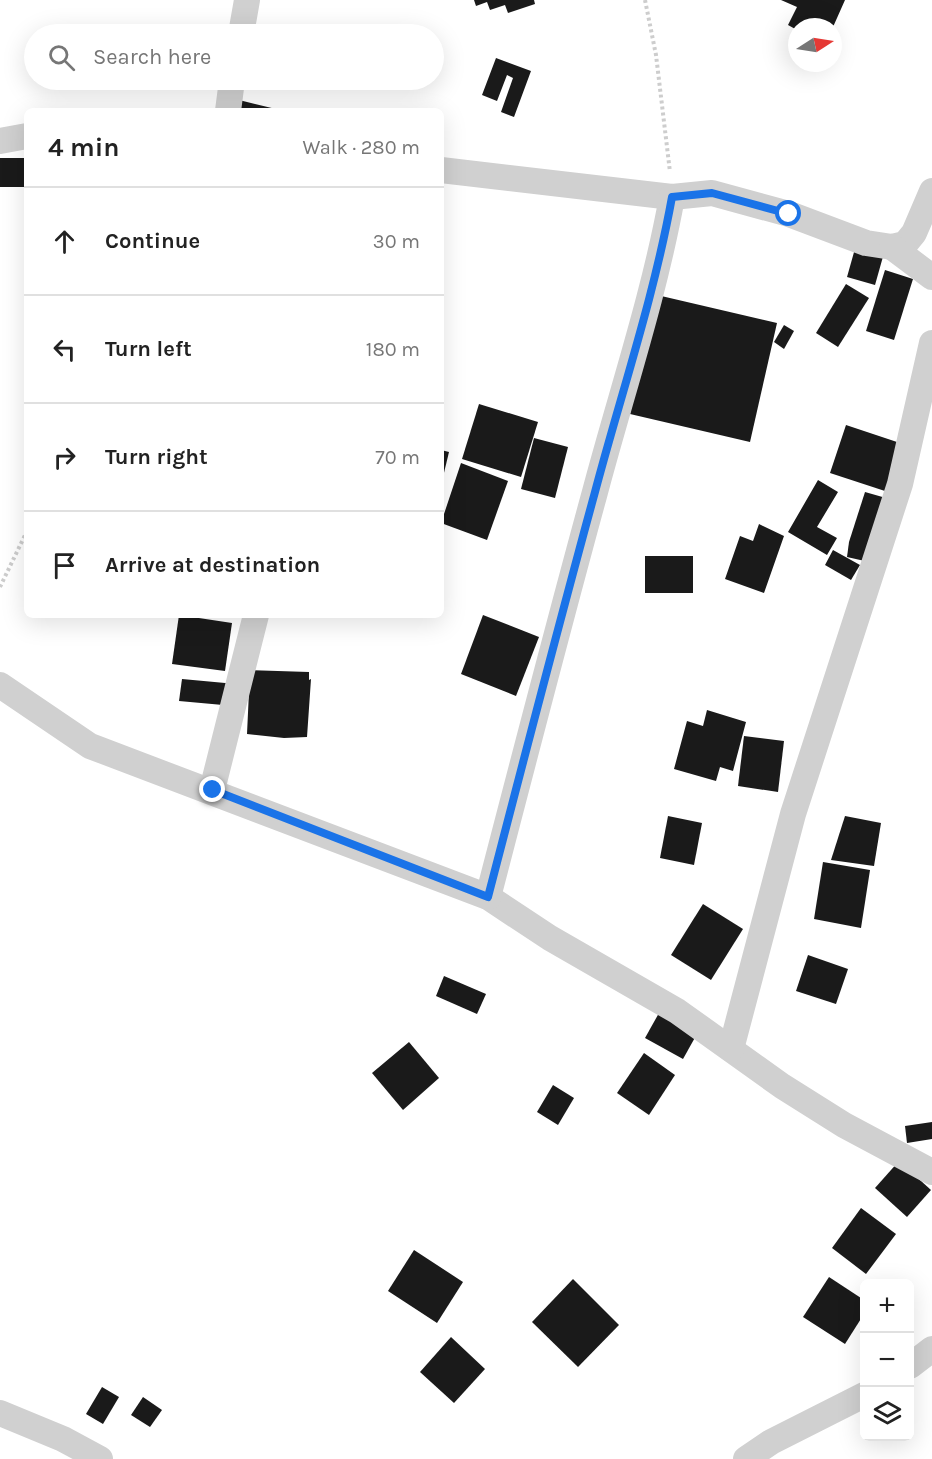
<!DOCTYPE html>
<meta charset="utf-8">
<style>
body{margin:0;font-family:Karla,sans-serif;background:#f6f6f6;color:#222}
.controls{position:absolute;right:18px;bottom:18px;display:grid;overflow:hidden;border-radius:9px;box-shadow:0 6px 24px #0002}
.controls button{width:54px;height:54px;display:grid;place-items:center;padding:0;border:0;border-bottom:2px solid #e0e0e0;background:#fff;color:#222;font:30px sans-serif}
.compass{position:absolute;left:788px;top:18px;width:54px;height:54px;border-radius:50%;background:#fff;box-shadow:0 6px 24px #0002;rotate:78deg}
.stop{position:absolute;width:18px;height:18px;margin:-14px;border:4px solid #1a73e8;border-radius:50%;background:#fff}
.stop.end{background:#1a73e8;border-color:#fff;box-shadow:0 2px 6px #0008}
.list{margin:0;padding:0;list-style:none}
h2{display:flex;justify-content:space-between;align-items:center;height:78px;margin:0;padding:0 24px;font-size:26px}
h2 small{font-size:20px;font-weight:400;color:#767676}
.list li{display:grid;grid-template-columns:39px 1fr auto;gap:18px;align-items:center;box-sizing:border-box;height:108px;padding:0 24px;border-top:2px solid #e0e0e0}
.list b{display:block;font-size:22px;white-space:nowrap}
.list em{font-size:20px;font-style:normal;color:#767676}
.icon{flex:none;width:33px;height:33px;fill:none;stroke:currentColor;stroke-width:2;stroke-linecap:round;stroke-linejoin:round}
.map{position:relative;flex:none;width:932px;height:1459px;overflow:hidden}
.search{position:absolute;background:#fff;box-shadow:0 6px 24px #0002;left:24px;top:24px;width:420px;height:66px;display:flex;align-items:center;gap:15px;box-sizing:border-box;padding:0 21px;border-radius:33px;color:#767676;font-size:22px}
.panel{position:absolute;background:#fff;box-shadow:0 6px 24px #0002;left:24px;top:108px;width:420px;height:510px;border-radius:9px}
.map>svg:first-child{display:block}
.building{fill:#1a1a1a}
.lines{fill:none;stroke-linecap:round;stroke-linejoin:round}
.path{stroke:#cdcdcd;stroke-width:4;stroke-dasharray:3 3;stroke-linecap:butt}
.street{stroke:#d0d0d0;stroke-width:26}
.route{stroke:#1a73e8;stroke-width:8}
</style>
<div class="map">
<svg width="932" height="1459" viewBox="0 0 932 1459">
<rect width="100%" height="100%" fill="#fff"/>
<g class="building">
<polygon points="474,0 534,0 535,4 508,13 505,5 490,10 487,2 476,6"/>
<polygon points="781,0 845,0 833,27 797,27 797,30 788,25 797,7"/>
<polygon points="496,58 531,71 514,117 501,112 513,78 507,75 497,101 482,95"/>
<polygon points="235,99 280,110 280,111 232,111"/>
<rect x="0" y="158" width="27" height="29"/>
<polygon points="856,245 884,253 875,285 847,277"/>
<polygon points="885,270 913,279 894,340 866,331"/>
<polygon points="846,284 869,298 838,347 816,333"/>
<polygon points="657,295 777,323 750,442 630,414"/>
<polygon points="784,325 794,331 784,349 774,342"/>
<polygon points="479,404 538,422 521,477 462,459"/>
<polygon points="846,425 903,444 888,492 830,473"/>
<polygon points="534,438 568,447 555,498 521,489"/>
<polygon points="441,450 449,452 442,481 441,481"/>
<polygon points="461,463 508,481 487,540 441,523"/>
<polygon points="818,480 838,492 817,527 837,538 827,555 788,532"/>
<polygon points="865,492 886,498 869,562 847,557 849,542"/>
<polygon points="759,524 784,536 764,593 725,579 740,536 753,541"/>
<polygon points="833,550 860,565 851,580 825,565"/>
<rect x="645" y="556" width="48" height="37"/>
<polygon points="179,615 232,623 225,671 172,664"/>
<polygon points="483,615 539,637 516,696 461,674"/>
<polygon points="250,670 309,672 309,680 311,679 307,737 284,738 247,734"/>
<polygon points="182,679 236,684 234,706 179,701"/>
<polygon points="707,710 746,722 733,771 720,767 716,781 674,769 687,721 703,726"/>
<polygon points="744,736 784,741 778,792 738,786"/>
<polygon points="668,816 702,823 694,865 660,858"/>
<polygon points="845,816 881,823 874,866 831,860"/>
<polygon points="823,862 870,870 861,928 814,919"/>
<polygon points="703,904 743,929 711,980 671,955"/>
<polygon points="808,955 848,969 836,1004 796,991"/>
<polygon points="444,976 486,994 477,1014 436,996"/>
<polygon points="664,1004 702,1025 683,1059 645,1038"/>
<polygon points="409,1042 439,1078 403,1110 372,1073"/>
<polygon points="644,1053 675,1075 649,1115 617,1093"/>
<polygon points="553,1085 574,1098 558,1125 537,1112"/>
<polygon points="932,1122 932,1139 907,1143 905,1126"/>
<polygon points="899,1161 931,1190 907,1217 875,1188"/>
<polygon points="861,1208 896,1234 866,1274 832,1248"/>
<polygon points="414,1250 463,1282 437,1323 388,1291"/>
<polygon points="829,1277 864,1300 864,1314 845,1344 803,1317"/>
<polygon points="573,1279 619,1325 578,1367 532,1322"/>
<polygon points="451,1337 485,1369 454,1403 420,1372"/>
<polygon points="102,1387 119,1397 103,1424 86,1414"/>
<polygon points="143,1397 162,1410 150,1427 131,1415"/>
</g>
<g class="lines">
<g class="path">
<polyline points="645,0 656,55 670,172"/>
<polyline points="0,587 27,531"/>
</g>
<g class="street">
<polyline points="241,34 247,0"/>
<polyline points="228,111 232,80"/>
<polyline points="0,141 27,136"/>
<polyline points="441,170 672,197 712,193 789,214 866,243 892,247 905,244 914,233 932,191"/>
<polyline points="892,247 932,277"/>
<polyline points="0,685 90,746 488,897 550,938 677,1011 782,1086 844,1125 932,1172"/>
<polyline points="212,790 256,615"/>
<path d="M 488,897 C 523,762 558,627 595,492 C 621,394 654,297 672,197"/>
<polyline points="731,1049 793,814 900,484 932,343"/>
<polyline points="910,1366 932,1349"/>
<polyline points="0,1413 63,1439 100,1459"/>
<polyline points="746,1459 771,1442 864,1395"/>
</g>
</g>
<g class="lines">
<path class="route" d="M 213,790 L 488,897 C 523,762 558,627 595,492 C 621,394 654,297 672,197 L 712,193 L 789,214"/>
</g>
</svg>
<div class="controls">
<button>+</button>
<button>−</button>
<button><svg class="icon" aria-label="layers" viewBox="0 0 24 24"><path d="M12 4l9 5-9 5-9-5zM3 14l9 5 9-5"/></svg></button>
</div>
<svg class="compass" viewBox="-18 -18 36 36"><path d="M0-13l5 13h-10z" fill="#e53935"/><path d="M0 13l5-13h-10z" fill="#767676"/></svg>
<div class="stop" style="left:789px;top:214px"></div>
<div class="stop end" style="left:213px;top:790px"></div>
<div class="search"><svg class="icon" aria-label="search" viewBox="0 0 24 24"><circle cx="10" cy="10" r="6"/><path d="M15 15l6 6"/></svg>Search here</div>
<section class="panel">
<h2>4 min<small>Walk · 280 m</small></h2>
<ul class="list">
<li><svg class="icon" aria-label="ahead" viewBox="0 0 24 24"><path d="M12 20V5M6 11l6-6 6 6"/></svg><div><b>Continue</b></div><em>30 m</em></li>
<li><svg class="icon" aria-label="left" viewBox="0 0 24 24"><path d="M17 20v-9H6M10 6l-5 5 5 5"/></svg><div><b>Turn left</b></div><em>180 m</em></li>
<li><svg class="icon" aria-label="right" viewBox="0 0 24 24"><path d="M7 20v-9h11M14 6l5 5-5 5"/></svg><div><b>Turn right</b></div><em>70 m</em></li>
<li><svg class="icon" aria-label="arrive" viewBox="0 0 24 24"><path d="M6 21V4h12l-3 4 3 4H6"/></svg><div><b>Arrive at destination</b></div></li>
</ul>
</section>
</div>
